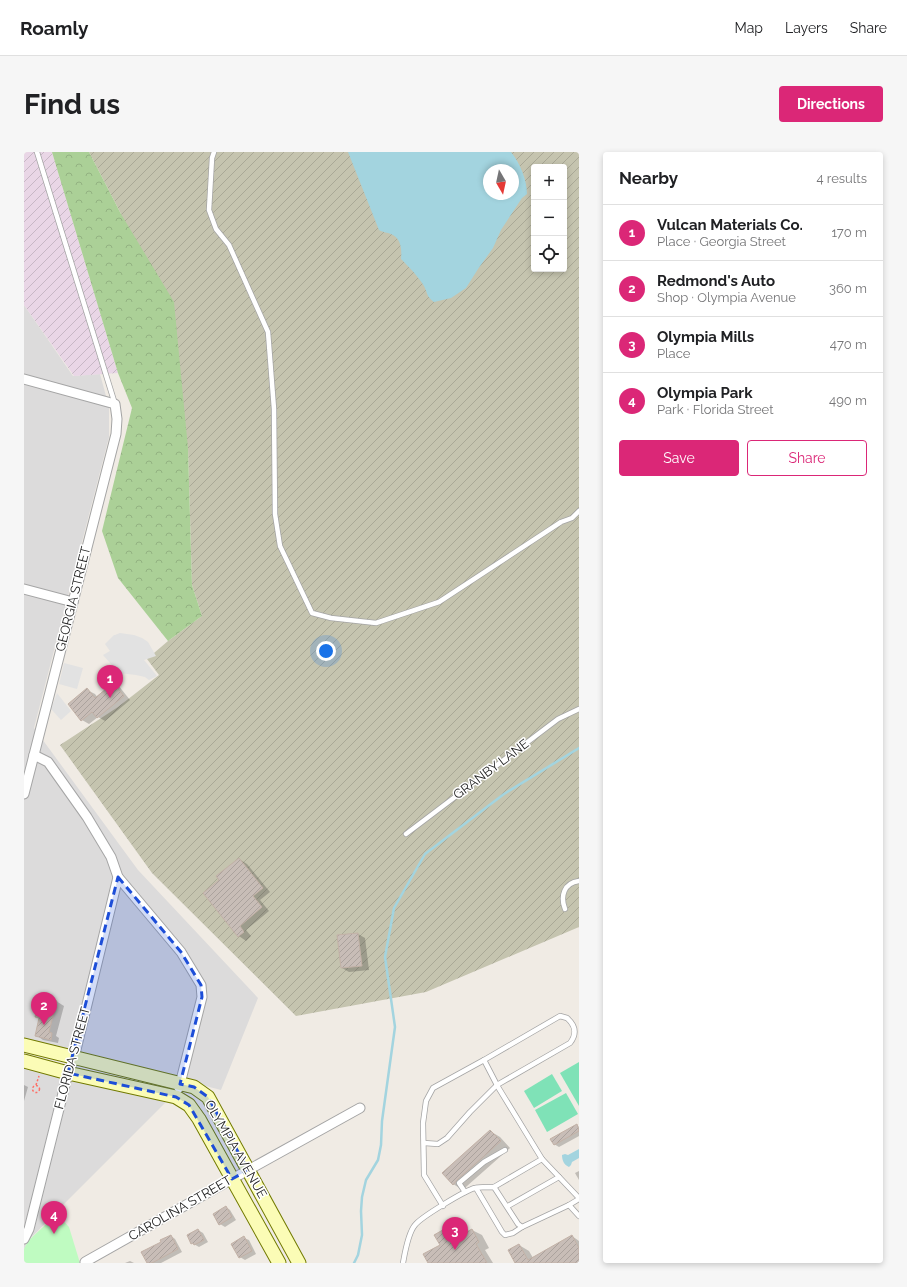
<!DOCTYPE html>
<meta charset="utf-8">
<style>
body{margin:0;font-family:Raleway,sans-serif;background:#f6f6f6;color:#202124}
.controls{position:absolute;right:12px;top:12px;display:grid;overflow:hidden;border-radius:4px;box-shadow:0 2px 6px #0003}
.controls button{width:36px;height:36px;display:grid;place-items:center;padding:0;border:0;border-bottom:1px solid #e0e0e0;background:#fff;color:#202124;font:20px sans-serif}
.compass{position:absolute;left:459px;top:12px;width:36px;height:36px;border-radius:50%;background:#fff;box-shadow:0 2px 6px #0003;rotate:171deg}
.you{position:absolute;left:302px;top:499px;width:14px;height:14px;margin:-10px;border:3px solid #fff;border-radius:50%;background:#1a73e8;box-shadow:0 0 0 6px #1a73e833}
.badge{display:grid;place-items:center;width:26px;height:26px;border-radius:50%;background:#db2777;color:#fff;font-size:13px;font-weight:700}
.pin{position:absolute;translate:-50% -33px;filter:drop-shadow(0 1px 2px #0008)}
.pin::after{content:'';position:absolute;top:21px;width:14px;height:12px;background:inherit;clip-path:polygon(0 0,100% 0,50% 100%)}
.list{margin:0;padding:0;list-style:none}
h2{display:flex;justify-content:space-between;align-items:center;height:52px;margin:0;padding:0 16px;font-size:17px}
h2 small{font-size:13px;font-weight:400;color:#757577}
.list li{display:grid;grid-template-columns:26px 1fr auto;gap:12px;align-items:center;box-sizing:border-box;height:56px;padding:0 16px;border-top:1px solid #e0e0e0}
.list b{display:block;font-size:15px;white-space:nowrap}
.list p{margin:0;font-size:13px;white-space:nowrap;color:#757577}
.list em{font-size:13px;font-style:normal;color:#757577}
.actions{display:flex;gap:8px;padding:12px 16px}
.actions a{flex:1;padding:9px 0;border:1px solid #db2777;border-radius:4px;text-align:center;font-size:14px;color:#db2777}
.actions .main{background:#db2777;color:#fff}
.icon{flex:none;width:22px;height:22px;fill:none;stroke:currentColor;stroke-width:2;stroke-linecap:round;stroke-linejoin:round}
.map{position:relative;flex:none;width:555px;height:1111px;overflow:hidden;border-radius:4px}
header{display:flex;align-items:center;gap:24px;box-sizing:border-box;height:56px;padding:0 20px;background:#fff;border-bottom:1px solid #e0e0e0}
header strong{font-size:19px}
nav{display:flex;gap:22px;margin-inline-start:auto;font-size:14px}
.intro{display:flex;align-items:center;justify-content:space-between;box-sizing:border-box;height:96px;padding:0 24px}
h1{margin:0;font-size:28px}
.button{padding:10px 18px;border-radius:4px;background:#db2777;color:#fff;font-size:14px;font-weight:700}
main{display:flex;gap:24px;padding:0 24px}
aside{flex:1;background:#fff;border-radius:4px;box-shadow:0 2px 6px #0003}
.map>svg:first-child{display:block}
.residential{fill:#dcdbdb}
.industrial{fill:url(#industrial-furrows)}
.construction{fill:url(#construction-furrows);fill-rule:evenodd}
.forest{fill:url(#forest-crowns)}
.park{fill:#bffbc1}
.pitch{fill:#7fe2b7}
.parking{fill:#e2e2e2}
.water{fill:#a3d4df;fill-rule:evenodd}
.shadow{fill:#0003}
.lines{fill:none;stroke-linecap:round;stroke-linejoin:round}
.stream{stroke:#a3d4df;stroke-width:2.5}
.building{fill:url(#building-hatch);stroke:#c2b1a6}
.service-casing{stroke:#a5a5a5;stroke-width:6}
.minor-casing{stroke:#a5a5a5;stroke-width:11}
.secondary-casing{stroke:#727a01;stroke-width:15}
.path{stroke:#ff6f66;stroke-width:1.5;stroke-dasharray:2 2;stroke-linecap:butt}
.service{stroke:#fff;stroke-width:4.5}
.minor{stroke:#fff;stroke-width:9}
.secondary{stroke:#fbfcb6;stroke-width:13}
.marked{fill:#1d4ed8;fill-opacity:0.2;stroke:#1d4ed8;stroke-width:3;stroke-dasharray:8 5;stroke-linejoin:round}
.labels{text-anchor:middle;dominant-baseline:central;stroke-width:3;stroke-linejoin:round;paint-order:stroke}
.street-label{font-size:13px;fill:#1e1e1e;stroke:#fff}
</style>
<header>
<strong>Roamly</strong>
<nav><a>Map</a><a>Layers</a><a>Share</a></nav>
</header>
<div class="intro"><h1>Find us</h1><a class="button">Directions</a></div>
<main>
<div class="map">
<svg width="555" height="1111" viewBox="0 0 555 1111">
<defs>
<pattern id="industrial-furrows" width="10" height="10" patternUnits="userSpaceOnUse"><rect width="10" height="10" fill="#e9d6e6"/><path d="M-1 1l2-2M0 10L10 0M9 11l2-2" fill="none" stroke="#c7b7c5"/></pattern>
<pattern id="construction-furrows" width="10" height="10" patternUnits="userSpaceOnUse"><rect width="10" height="10" fill="#c5c4af"/><path d="M-1 1l2-2M0 10L10 0M9 11l2-2" fill="none" stroke="#a9a896"/></pattern>
<pattern id="forest-crowns" width="20" height="18" patternUnits="userSpaceOnUse"><rect width="20" height="18" fill="#abd097"/><path d="M2 6a3 3 0 1 1 6 0M12 15a3 3 0 1 1 6 0" fill="none" stroke="#93b282"/></pattern>
<pattern id="building-hatch" width="6" height="6" patternUnits="userSpaceOnUse"><rect width="6" height="6" fill="#c8bdb7"/><path d="M-1 1l2-2M0 6l6-6M5 7l2-2" fill="none" stroke="#aba29d"/></pattern>
</defs>
<rect width="100%" height="100%" fill="#f0ebe4"/>
<g class="residential">
<polygon points="0,153 49,224 76,222 85,255 85,285 10,576 114,718 234,846 197,938 0,887"/>
<polygon points="0,915 142,950 33,1059 4,1089 0,1097"/>
</g>
<polygon class="industrial" points="0,0 28,0 94,221 50,224 0,153"/>
<path class="construction" d="M 65,0 L 555,0 L 555,775 L 402,840 L 272,864 L 128,721 L 36,593 L 94,555 L 135,523 L 123,507 L 144,489 L 178,464 L 168,433 L 164,296 L 97,62 ZM 510,15 L 540,15 L 540,117 L 510,117 ZM 465,18 L 489,18 L 489,42 L 465,42 Z"/>
<polygon class="forest" points="28,0 65,0 97,62 150,150 164,296 168,433 178,464 144,489 94,426 78,379 108,256 94,221"/>
<polygon class="park" points="33,1062 45,1075 56,1111 0,1111 0,1097 4,1089"/>
<g class="pitch">
<polygon points="555,910 555,954 536,921"/>
<polygon points="528,922 538,939 510,956 500,939"/>
<polygon points="542,941 554,962 523,980 511,958"/>
</g>
<g class="parking">
<polygon points="96,481 110,483 118,486 124,490 132,504 120,508 133,524 125,528 121,525 112,523 95,521 79,503 86,499 81,492 90,483 91,483"/>
<polygon points="40,511 59,516 53,537 35,532"/>
<polygon points="33,541 47,559 37,568 27,557"/>
</g>
<g class="water">
<path d="M 324,0 L 487,0 C 496,11 503,28 503,42 L 498,46 L 477,78 L 469,96 L 454,117 L 442,136 L 427,146 L 410,150 C 402,144 404,142 400,134 C 394,124 385,115 377,107 C 378,97 377,86 367,82 C 363,80 360,81 355,78 ZM 465,18 L 489,18 L 489,42 L 465,42 Z"/>
<path d="M 555,996 L 555,1006 L 548,1010 L 547,1013 L 545,1015 C 540,1013 538,1008 538,1003 L 541,1002 L 544,1003 L 555,997 Z"/>
</g>
<g class="shadow">
<polygon points="86,528 94,533 106,548 81,569 74,565 65,572 58,568 63,538 71,542 74,546 84,537"/>
<polygon points="215,707 223,712 246,740 236,748 245,759 222,778 227,784 222,789 215,784 197,728"/>
<polygon points="334,782 341,786 345,818 325,820 318,816"/>
<polygon points="32,849 40,854 32,884 35,886 34,891 19,888 12,883"/>
<polygon points="0,931 0,933 4,935 0,949"/>
<polygon points="553,973 555,975 555,984 535,995 530,992"/>
<polygon points="466,979 476,985 486,996 443,1034 439,1038 429,1032"/>
<polygon points="555,1019 555,1028 551,1021"/>
<polygon points="202,1055 206,1058 212,1068 201,1075 196,1072"/>
<polygon points="424,1076 434,1082 435,1085 448,1078 458,1083 465,1096 461,1098 469,1111 405,1111 417,1093"/>
<polygon points="174,1078 179,1081 184,1090 175,1095 168,1091"/>
<polygon points="147,1084 151,1087 158,1100 137,1111 124,1111 139,1090"/>
<polygon points="548,1084 555,1089 555,1111 493,1111 495,1093 505,1099 509,1106"/>
<polygon points="220,1086 225,1088 232,1102 221,1108 216,1105"/>
<polygon points="106,1109 110,1111 101,1111"/>
</g>
<g class="lines">
<polyline class="stream" points="330,1111 334,1103 338,1083 337,1059 338,1045 342,1028 354,1008 357,993 358,969 371,875 361,805 370,756 401,702 480,642 555,596"/>
</g>
<g class="building">
<polygon points="86,527 100,544 73,566 68,560 57,569 44,552 63,536 71,546 82,537 79,533"/>
<polygon points="215,706 239,736 229,744 238,755 216,774 220,780 214,785 179,741 195,728 192,724"/>
<polygon points="334,781 338,814 317,816 313,783"/>
<polygon points="21,845 33,849 25,880 28,881 27,888 11,884 15,866 11,865 13,856 15,857 17,848 20,848"/>
<polygon points="553,972 555,979 530,993 526,987"/>
<polygon points="466,978 477,989 433,1028 429,1033 418,1021"/>
<polygon points="202,1054 208,1065 195,1073 189,1062"/>
<polygon points="424,1075 430,1087 448,1077 455,1090 452,1092 463,1111 404,1111 399,1102 416,1093 410,1083"/>
<polygon points="174,1077 180,1088 170,1093 169,1091 167,1092 163,1083"/>
<polygon points="147,1083 154,1097 128,1111 123,1111 117,1100 137,1090 136,1088"/>
<polygon points="548,1083 555,1096 555,1111 491,1111 484,1098 495,1092 504,1108"/>
<polygon points="220,1084 228,1099 215,1106 207,1092"/>
</g>
<g class="lines">
<defs>
<g id="service">
<polyline points="13,0 91,252"/>
<polyline points="190,0 188,6 185,58 192,77 205,93 244,180 250,257 251,362 256,394 288,461 307,466 352,471 415,450 537,370 548,366 555,359"/>
<polyline points="382,682 534,567 555,557"/>
<path d="M 541,757 C 536,744 540,731 555,729"/>
<path d="M 400,991 L 414,992 L 423,986 L 446,960 L 473,933 L 546,891 C 553,882 552,874 543,866 L 536,864 L 460,908"/>
<polyline points="470,1035 518,1007"/>
<polyline points="452,1036 478,1080 481,1083 489,1081 498,1075"/>
<polyline points="441,1040 435,1031 460,1010 481,998"/>
<polyline points="545,1053 555,1047"/>
<polyline points="419,1054 400,1023 399,971 402,949 409,936 460,908 474,935 518,1007 555,1046"/>
<polyline points="484,1054 535,1025"/>
<path d="M 379,1111 C 381,1100 384,1081 391,1073 C 397,1065 442,1038 451,1036 C 457,1035 464,1035 470,1035 L 494,1072 L 498,1075 L 545,1053 L 555,1064"/>
</g>
<g id="minor">
<polyline points="0,227 91,252 93,267 92,282 0,642"/>
<polyline points="0,437 49,450"/>
<polyline points="10,603 24,610 63,665 87,705 94,725 157,800 177,833 178,845 155,936"/>
<polyline points="0,1087 5,1077 44,921 50,906 94,725"/>
<polyline points="61,1110 208,1027 336,956"/>
</g>
<g id="secondary">
<polyline points="0,893 170,935 184,945 275,1111"/>
<polyline points="0,909 44,921 152,945 165,953 175,967 255,1111"/>
</g>
</defs>
<use href="#service" class="service-casing"/>
<use href="#minor" class="minor-casing"/>
<use href="#secondary" class="secondary-casing"/>
<g class="path">
<polyline points="12,933 15,924"/>
<circle cx="12" cy="937" r="3.5"/>
</g>
<use href="#service" class="service"/>
<use href="#minor" class="minor"/>
<use href="#secondary" class="secondary"/>
</g>
<path class="marked" d="M 94,725 L 157,800 L 177,833 L 178,845 L 156,932 L 170,935 L 184,945 L 224,1018 L 208,1027 L 165,953 L 152,945 L 44,921 Z"/>
<g class="labels">
<g class="street-label">
<text transform="translate(49 447) rotate(-76)">GEORGIA STREET</text>
<text transform="translate(467 617) rotate(-37)">GRANBY LANE</text>
<text transform="translate(48 906) rotate(-75)">FLORIDA STREET</text>
<text transform="translate(212 997) rotate(60)">OLYMPIA AVENUE</text>
<text transform="translate(156 1056) rotate(-30)">CAROLINA STREET</text>
</g>
</g>
</svg>
<div class="controls">
<button>+</button>
<button>−</button>
<button><svg class="icon" aria-label="locate" viewBox="0 0 24 24"><circle cx="12" cy="12" r="6"/><path d="M12 2v4M12 18v4M2 12h4M18 12h4"/></svg></button>
</div>
<svg class="compass" viewBox="-18 -18 36 36"><path d="M0-13l5 13h-10z" fill="#e53935"/><path d="M0 13l5-13h-10z" fill="#757577"/></svg>
<div class="you"></div>
<div class="pin badge" style="left:86px;top:546px">1</div>
<div class="pin badge" style="left:20px;top:873px">2</div>
<div class="pin badge" style="left:431px;top:1098px">3</div>
<div class="pin badge" style="left:30px;top:1082px">4</div>
</div>
<aside>
<h2>Nearby<small>4 results</small></h2>
<ul class="list">
<li><span class="badge">1</span><div><b>Vulcan Materials Co.</b><p>Place · Georgia Street</p></div><em>170 m</em></li>
<li><span class="badge">2</span><div><b>Redmond's Auto</b><p>Shop · Olympia Avenue</p></div><em>360 m</em></li>
<li><span class="badge">3</span><div><b>Olympia Mills</b><p>Place</p></div><em>470 m</em></li>
<li><span class="badge">4</span><div><b>Olympia Park</b><p>Park · Florida Street</p></div><em>490 m</em></li>
</ul>
<div class="actions"><a class="main">Save</a><a>Share</a></div>
</aside>
</main>
